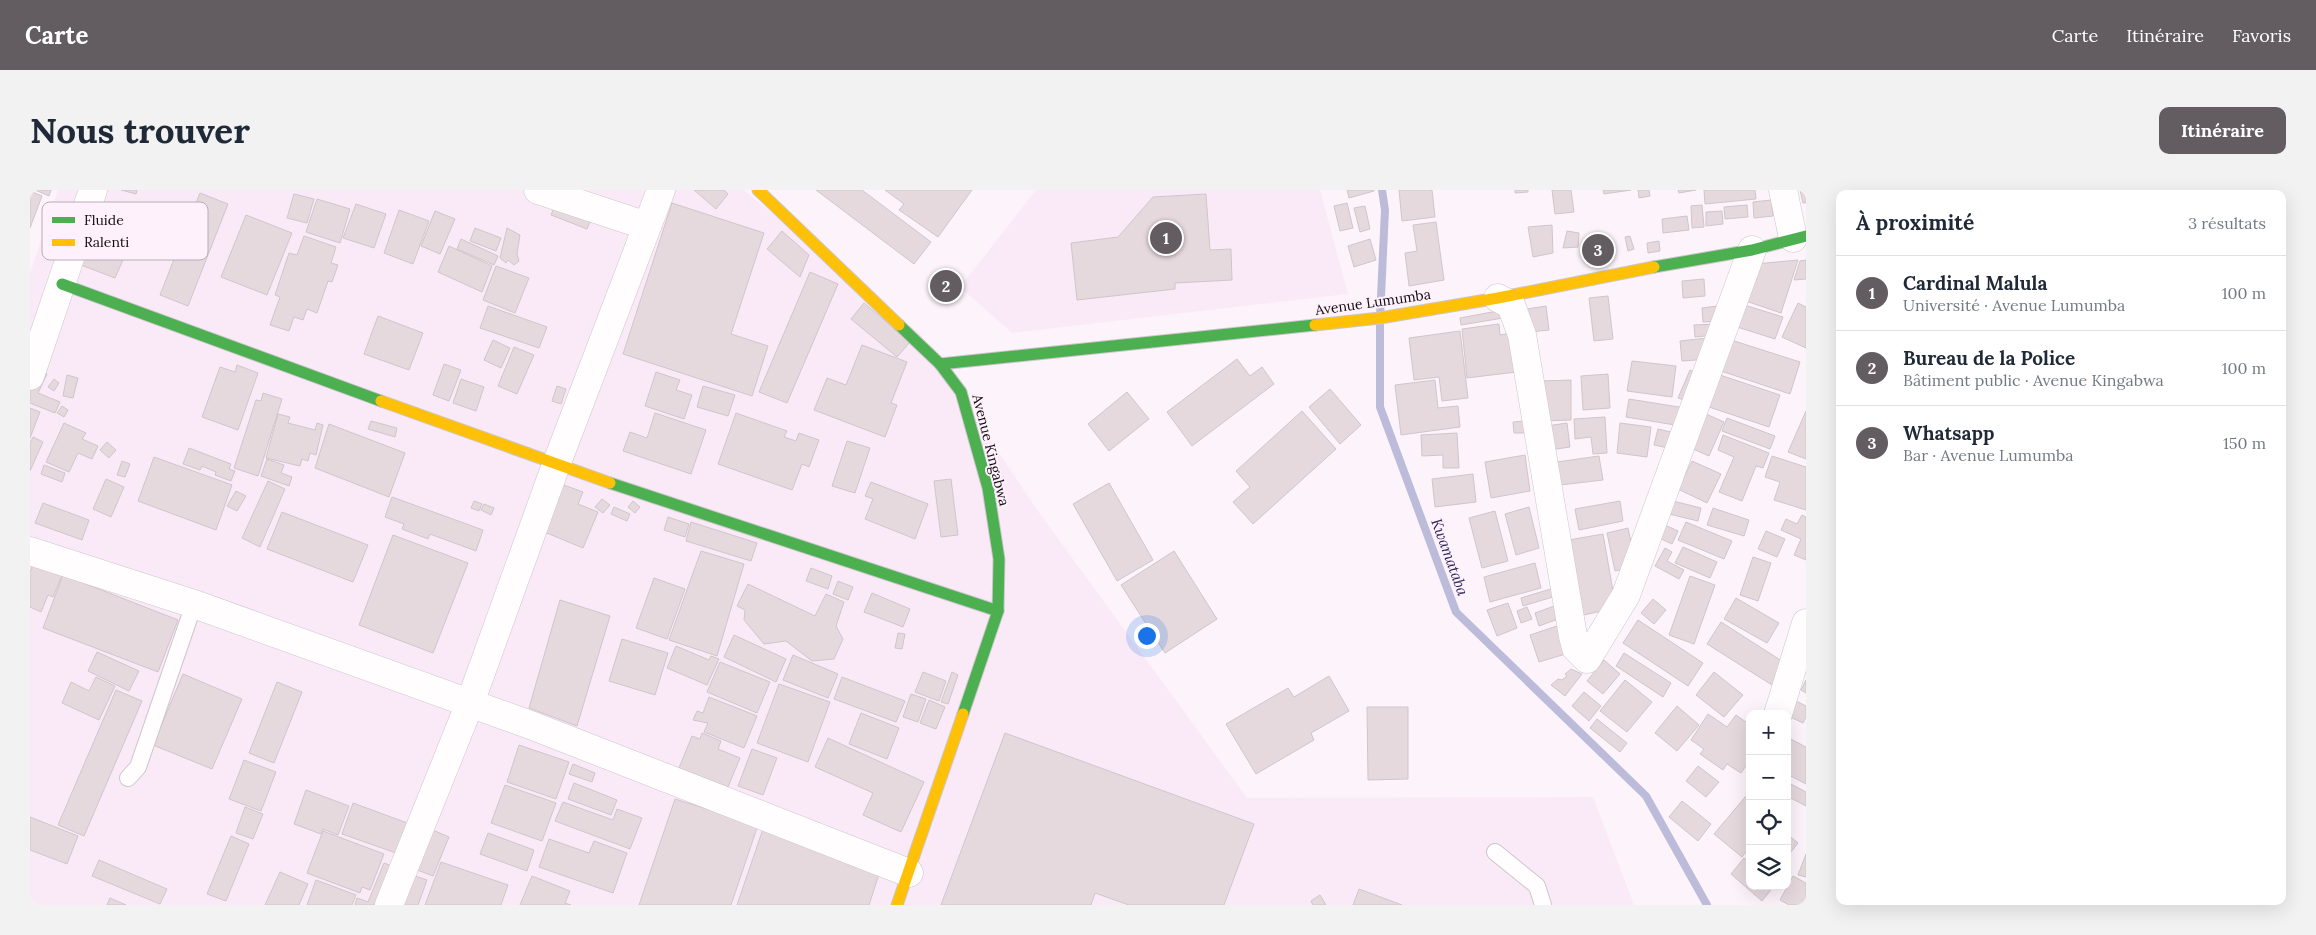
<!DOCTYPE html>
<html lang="fr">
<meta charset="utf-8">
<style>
body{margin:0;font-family:Lora,serif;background:#f2f2f3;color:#1f2937}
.controls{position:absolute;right:15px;bottom:15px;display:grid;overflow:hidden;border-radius:10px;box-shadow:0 5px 20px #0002}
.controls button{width:45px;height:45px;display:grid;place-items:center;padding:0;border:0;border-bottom:1px solid #e0e1e3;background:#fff;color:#1f2937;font:25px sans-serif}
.you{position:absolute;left:1116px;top:445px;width:18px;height:18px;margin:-12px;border:4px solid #fff;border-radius:50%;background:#1a73e8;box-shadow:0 0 0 8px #1a73e833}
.badge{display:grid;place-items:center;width:32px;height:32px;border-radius:50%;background:#635d61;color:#fff;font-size:16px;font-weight:700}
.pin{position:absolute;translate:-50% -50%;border:2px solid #fff;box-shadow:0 1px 5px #0006}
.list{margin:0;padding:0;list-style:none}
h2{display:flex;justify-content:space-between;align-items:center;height:65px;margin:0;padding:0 20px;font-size:21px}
h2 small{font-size:16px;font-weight:400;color:#747a83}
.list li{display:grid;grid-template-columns:32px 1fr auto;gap:15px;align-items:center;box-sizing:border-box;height:75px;padding:0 20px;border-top:1px solid #e0e1e3}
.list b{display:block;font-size:19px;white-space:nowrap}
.list p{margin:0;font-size:16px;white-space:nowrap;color:#747a83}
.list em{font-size:16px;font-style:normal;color:#747a83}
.icon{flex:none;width:28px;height:28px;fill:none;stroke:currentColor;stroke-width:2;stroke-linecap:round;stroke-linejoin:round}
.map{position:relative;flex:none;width:1776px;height:715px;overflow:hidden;border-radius:10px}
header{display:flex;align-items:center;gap:30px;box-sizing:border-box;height:70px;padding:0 25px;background:#635d61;color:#fff}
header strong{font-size:24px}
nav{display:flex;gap:28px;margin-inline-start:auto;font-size:18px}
.intro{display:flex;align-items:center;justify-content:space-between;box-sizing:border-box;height:120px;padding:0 30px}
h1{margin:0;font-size:35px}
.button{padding:12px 22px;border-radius:10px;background:#635d61;color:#fff;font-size:18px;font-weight:700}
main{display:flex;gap:30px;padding:0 30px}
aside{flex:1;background:#fff;border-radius:10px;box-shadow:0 5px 20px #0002}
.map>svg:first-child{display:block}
.built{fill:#faeaf7}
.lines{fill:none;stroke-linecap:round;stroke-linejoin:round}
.stream{stroke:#bcbcda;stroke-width:8}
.building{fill:#e6d9de;stroke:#cec6ca}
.lane-casing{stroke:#ccc6cb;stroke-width:18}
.street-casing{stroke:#ccc6cb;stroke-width:29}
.fast-casing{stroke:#ccc6cb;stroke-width:13}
.slow-casing{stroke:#ccc6cb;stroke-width:13}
.lane{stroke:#fffdfe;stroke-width:16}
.street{stroke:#fffdfe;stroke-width:28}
.fast{stroke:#4caf50;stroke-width:11}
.slow{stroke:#ffc107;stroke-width:11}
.labels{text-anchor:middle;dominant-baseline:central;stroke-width:4;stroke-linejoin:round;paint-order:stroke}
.street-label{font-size:14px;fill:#100b0f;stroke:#fff1fc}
.water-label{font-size:15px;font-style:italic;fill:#262558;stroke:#fff1fc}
.key{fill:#fff1fc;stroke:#b7acb5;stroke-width:1}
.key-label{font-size:14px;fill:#100b0f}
</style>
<header>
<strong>Carte</strong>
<nav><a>Carte</a><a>Itinéraire</a><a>Favoris</a></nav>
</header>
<div class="intro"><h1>Nous trouver</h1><a class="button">Itinéraire</a></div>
<main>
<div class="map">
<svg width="1776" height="715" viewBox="0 0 1776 715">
<rect width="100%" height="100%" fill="#fcf4fa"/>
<g class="built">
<polygon points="28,0 714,0 891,145 1005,317 1217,608 1563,607 1604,715 0,715 0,83"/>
<polygon points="1006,0 1290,0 1318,104 982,143 930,97"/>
</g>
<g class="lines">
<polyline class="stream" points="1352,0 1355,20 1350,128 1350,217 1426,422 1616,606 1677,715"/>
</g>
<g class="building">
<polygon points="5,0 21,0 19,6"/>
<polygon points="91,0 107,0 106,4"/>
<polygon points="664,0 694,0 698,4 686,19"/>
<polygon points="786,0 832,0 901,52 884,74"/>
<polygon points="855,0 942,0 908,47 869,20 874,14"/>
<polygon points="1317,0 1344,0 1344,1 1319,8"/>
<polygon points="1369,0 1402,0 1405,27 1372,31"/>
<polygon points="1485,0 1498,0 1498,2 1485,3"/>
<polygon points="1522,0 1541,0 1544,22 1525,24"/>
<polygon points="1573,0 1601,0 1574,4"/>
<polygon points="1608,0 1619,0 1620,6 1609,8"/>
<polygon points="1648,0 1666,0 1649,3"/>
<polygon points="1674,0 1725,0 1726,9 1675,14"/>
<polygon points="1770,0 1776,0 1776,13 1773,13"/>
<polygon points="0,1 12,6 0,38"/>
<polygon points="170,3 198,14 158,116 130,105"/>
<polygon points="264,4 284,9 277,33 257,28"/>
<polygon points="1176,4 1180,60 1201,59 1202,90 1145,93 1145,99 1047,110 1041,53 1088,47 1123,7"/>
<polygon points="528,8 564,22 557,39 521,25"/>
<polygon points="287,9 320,19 310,53 276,42"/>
<polygon points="1741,10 1743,26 1724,28 1723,12"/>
<polygon points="642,13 734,43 701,144 738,156 722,206 593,164"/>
<polygon points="1317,13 1323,38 1310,41 1304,16"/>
<polygon points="326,14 356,24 344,58 313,48"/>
<polygon points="1672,15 1674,37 1662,38 1661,16"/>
<polygon points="1717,15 1718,27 1695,29 1694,17"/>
<polygon points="1335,16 1340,39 1330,42 1324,18"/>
<polygon points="369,20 399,31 383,74 354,63"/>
<polygon points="405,21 425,29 410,64 391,56"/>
<polygon points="1692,21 1693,34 1676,36 1676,22"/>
<polygon points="216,25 262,43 237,105 191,87"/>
<polygon points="1657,26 1659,40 1633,43 1632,29"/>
<polygon points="1406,32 1414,90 1379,96 1375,63 1387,61 1383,35"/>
<polygon points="1522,35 1523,63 1503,67 1498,37"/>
<polygon points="445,38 471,48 466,61 440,51"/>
<polygon points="477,38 490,45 487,64 489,71 484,75 478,70 476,73 470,68"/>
<polygon points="752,41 779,65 770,87 737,59"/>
<polygon points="1537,41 1549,43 1548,57 1533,58"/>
<polygon points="274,46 306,57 301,73 308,75 302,92 298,91 287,123 277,119 273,130 264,127 259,141 240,135 250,107 245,105 259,63 267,65"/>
<polygon points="1600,46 1604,59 1598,61 1595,47"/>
<polygon points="83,47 100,54 85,88 43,72 51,54 76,64"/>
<polygon points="431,49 468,66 464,75 427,59"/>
<polygon points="1340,49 1346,70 1324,77 1318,56"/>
<polygon points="1629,51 1630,61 1618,63 1617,53"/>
<polygon points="419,56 462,76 452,102 408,82"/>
<polygon points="1768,70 1751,123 1713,110 1725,74"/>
<polygon points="1776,70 1776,89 1764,90 1770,71"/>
<polygon points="466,76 499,88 485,123 453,110"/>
<polygon points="780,82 808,94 757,213 729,202"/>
<polygon points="1674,89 1675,106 1653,108 1652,91"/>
<polygon points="1578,106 1583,149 1564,151 1559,108"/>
<polygon points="834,113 880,152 867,167 821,129"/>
<polygon points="1768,113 1776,117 1776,158 1752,147"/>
<polygon points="1711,114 1753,127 1745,149 1704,136"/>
<polygon points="458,116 517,137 509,158 450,138"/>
<polygon points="1516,116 1519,140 1500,142 1497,119"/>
<polygon points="1687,116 1689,131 1673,132 1672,118"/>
<polygon points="1478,119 1479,127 1431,135 1430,128"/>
<polygon points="348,126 393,143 379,180 334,164"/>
<polygon points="1469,134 1470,145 1482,143 1486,182 1437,188 1432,139"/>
<polygon points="1685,134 1686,145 1665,147 1664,135"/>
<polygon points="1430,141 1438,208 1412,211 1409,187 1384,190 1379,148"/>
<polygon points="1677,148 1678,169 1652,171 1650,151"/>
<polygon points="1695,148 1770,172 1760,204 1685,179"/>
<polygon points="463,150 480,158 471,178 454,170"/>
<polygon points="832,155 877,172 861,213 867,215 855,247 784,220 797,188 816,195"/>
<polygon points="484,157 504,165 487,204 468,196"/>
<polygon points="1207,169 1220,186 1232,177 1244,194 1162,256 1137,222"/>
<polygon points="1602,171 1646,176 1642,207 1597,201"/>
<polygon points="414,174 431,180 419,211 403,205"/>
<polygon points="207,175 228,183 208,240 172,227 190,177 205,182"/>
<polygon points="9,180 17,184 8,203 30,212 25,223 0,213 0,200"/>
<polygon points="1660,180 1671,185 1660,212 1648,208"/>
<polygon points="626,182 650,190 646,200 662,205 654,229 615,216"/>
<polygon points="1578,184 1580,218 1553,220 1551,186"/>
<polygon points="37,185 48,188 43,208 33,206"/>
<polygon points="1690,185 1750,205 1739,237 1679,217"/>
<polygon points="24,189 29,193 24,201 18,197"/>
<polygon points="431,189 454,197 446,221 423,213"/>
<polygon points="1405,190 1408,218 1428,216 1430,237 1371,245 1365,195"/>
<polygon points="1541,190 1541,230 1512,231 1511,191"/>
<polygon points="527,196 536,199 531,214 522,211"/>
<polygon points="673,196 705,205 698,226 667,217"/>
<polygon points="1300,199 1331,235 1310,254 1279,217"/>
<polygon points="1097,202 1119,229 1079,261 1058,234"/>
<polygon points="233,203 252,209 228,286 204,278 226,210 231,211"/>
<polygon points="1599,209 1655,218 1651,236 1596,227"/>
<polygon points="32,216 38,220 34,227 27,223"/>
<polygon points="0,218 10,222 0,248"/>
<polygon points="1272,221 1306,259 1223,334 1203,312 1220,297 1206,281"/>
<polygon points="1776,221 1776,269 1758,262"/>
<polygon points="625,223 676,240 661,284 593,261 600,242 617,248"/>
<polygon points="706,223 757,241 754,247 766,251 769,243 789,250 779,277 772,274 762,300 688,274"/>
<polygon points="248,224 260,227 258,233 285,240 287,233 293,235 286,265 280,263 278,271 272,269 270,276 236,268"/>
<polygon points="1676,224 1694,232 1679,266 1661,258"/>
<polygon points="1575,227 1577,263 1563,264 1561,247 1545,249 1544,229"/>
<polygon points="1697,228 1745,246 1740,259 1692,241"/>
<polygon points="341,231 367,238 365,247 338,239"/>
<polygon points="1495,231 1495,243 1484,243 1483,232"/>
<polygon points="34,233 56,243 52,249 68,256 62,269 48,263 39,282 16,272"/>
<polygon points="1537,233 1540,257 1520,260 1517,236"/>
<polygon points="1590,233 1621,237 1617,267 1587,263"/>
<polygon points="299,234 375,263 359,307 285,278"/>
<polygon points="1628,239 1641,242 1638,258 1624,255"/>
<polygon points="1427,243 1429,278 1413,278 1413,265 1392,266 1391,245"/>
<polygon points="1693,245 1739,263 1733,278 1726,276 1712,311 1689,302 1704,267 1688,260"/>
<polygon points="3,247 13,252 0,281 0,253"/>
<polygon points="817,251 840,258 825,303 802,296"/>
<polygon points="77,252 86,260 79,268 70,260"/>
<polygon points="159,258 201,274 199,279 205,281 201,291 185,285 186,282 172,276 170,280 153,274"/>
<polygon points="1495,265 1500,301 1461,308 1455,272"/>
<polygon points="1569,266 1573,290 1530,295 1527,272"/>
<polygon points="1742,266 1776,277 1776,320 1744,310 1750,292 1735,287"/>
<polygon points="124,267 202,295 186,340 108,311"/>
<polygon points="237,269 254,275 251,283 262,287 259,296 231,286"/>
<polygon points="92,271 100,274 95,287 87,285"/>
<polygon points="1662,271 1691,284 1677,313 1648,299"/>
<polygon points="14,275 35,283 32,292 11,284"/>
<polygon points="1443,284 1446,312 1405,317 1402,289"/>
<polygon points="76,289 94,297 81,327 63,319"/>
<polygon points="921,289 928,345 911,347 904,291"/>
<polygon points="238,291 255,299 230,357 212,348"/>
<polygon points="841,292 898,314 885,349 835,329 843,309 835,306"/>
<polygon points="1079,293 1123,370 1087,391 1043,314"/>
<polygon points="531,294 553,302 548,314 568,322 553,358 512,341"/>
<polygon points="206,301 216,306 207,321 197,316"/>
<polygon points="362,307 453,340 446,361 400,344 398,349 372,339 374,334 355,327"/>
<polygon points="572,309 580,315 573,323 565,317"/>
<polygon points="444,311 452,314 449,321 441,318"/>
<polygon points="603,311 610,317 605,323 598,317"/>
<polygon points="1590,311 1593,331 1549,340 1545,319"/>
<polygon points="1643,311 1671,318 1668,331 1639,324"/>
<polygon points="13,313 59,330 52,350 5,333"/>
<polygon points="454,314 464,318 461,325 451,320"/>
<polygon points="584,317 600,324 597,331 581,324"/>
<polygon points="1499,317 1509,358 1486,365 1475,324"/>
<polygon points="1683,318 1719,330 1714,346 1677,335"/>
<polygon points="1465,321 1478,371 1452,378 1439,328"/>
<polygon points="252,322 338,355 323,392 237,359"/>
<polygon points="1772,325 1776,327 1776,370 1764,365 1771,349 1751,340 1756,329 1767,334"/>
<polygon points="638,327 659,334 655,347 634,340"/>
<polygon points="661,332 727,353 721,371 656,351"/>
<polygon points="1656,332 1702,351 1694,369 1648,350"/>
<polygon points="1635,335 1648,341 1642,354 1629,348"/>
<polygon points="1598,338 1606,376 1585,381 1577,343"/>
<polygon points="1736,341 1755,349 1747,367 1728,359"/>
<polygon points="1573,344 1586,418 1549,426 1533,351"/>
<polygon points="363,345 438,373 403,463 329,435"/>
<polygon points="1653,357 1687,372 1680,388 1645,373"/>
<polygon points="1635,358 1642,362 1637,371 1654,380 1649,389 1625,376"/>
<polygon points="671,361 714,374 687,466 639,450"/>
<polygon points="1144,361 1187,429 1135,463 1091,395"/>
<polygon points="1723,367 1741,373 1728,411 1710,405"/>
<polygon points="5,369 34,381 23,407 18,405 11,422 0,417 0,382"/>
<polygon points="1505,373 1511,398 1460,412 1454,387"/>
<polygon points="781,378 802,386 798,399 776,391"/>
<polygon points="33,385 148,430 128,482 13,438"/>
<polygon points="1660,386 1685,395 1664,454 1639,445"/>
<polygon points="624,388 655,399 637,449 606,438"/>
<polygon points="808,391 823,397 818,410 803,404"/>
<polygon points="718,394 785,426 796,404 814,412 806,436 813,449 804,469 782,471 756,451 734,454 714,430 715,420 707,416"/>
<polygon points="1524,398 1526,406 1493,416 1491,408"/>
<polygon points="842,403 880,419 873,437 834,422"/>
<polygon points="1706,408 1749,433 1737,453 1694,429"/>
<polygon points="1623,409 1636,420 1624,434 1611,423"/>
<polygon points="530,410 580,426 547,536 499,518"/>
<polygon points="1478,413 1487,438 1467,446 1457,420"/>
<polygon points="1527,415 1531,428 1509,436 1505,423"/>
<polygon points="1497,417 1502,429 1491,433 1487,421"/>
<polygon points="1608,430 1673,473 1658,496 1593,453"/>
<polygon points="1691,432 1755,473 1742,495 1677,454"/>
<polygon points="1530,435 1539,463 1509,472 1500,445"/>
<polygon points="868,443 875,444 872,459 865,458"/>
<polygon points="704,445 756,469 746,492 694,467"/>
<polygon points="592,449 638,463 625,505 579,491"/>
<polygon points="646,456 679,470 681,466 689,469 677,495 637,478"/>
<polygon points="67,462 109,481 99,501 58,481"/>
<polygon points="1594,463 1641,493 1633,507 1586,476"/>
<polygon points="763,465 808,484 798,508 753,490"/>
<polygon points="1574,470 1590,484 1573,504 1557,491"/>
<polygon points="690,472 740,492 727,523 677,502"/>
<polygon points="1541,479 1552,484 1535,506 1521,495 1528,489 1532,490 1537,486 1535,484"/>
<polygon points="893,482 916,491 909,511 885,502"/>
<polygon points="922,482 928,485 918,514 911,512"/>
<polygon points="1684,482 1713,505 1694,527 1666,505"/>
<polygon points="153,484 212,509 182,579 123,555"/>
<polygon points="1299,486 1319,521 1281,543 1284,550 1226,584 1196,534 1258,498 1264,507"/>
<polygon points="66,487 85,496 69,530 32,513 41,492 59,501"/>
<polygon points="812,487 875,511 866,532 804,509"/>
<polygon points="1595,490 1622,512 1597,542 1570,521"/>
<polygon points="1776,490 1776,503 1771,500"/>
<polygon points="247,492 272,502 244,573 219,563"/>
<polygon points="749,494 800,512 778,572 727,553"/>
<polygon points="86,500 112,511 54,646 28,635"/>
<polygon points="1554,502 1571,516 1559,531 1542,516"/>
<polygon points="881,504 896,509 888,532 873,527"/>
<polygon points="679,507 727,526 714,558 674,542 678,533 663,530 667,521 673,523"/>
<polygon points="899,510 915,517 906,539 890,533"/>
<polygon points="1766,511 1776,516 1776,527 1773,533 1758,526"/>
<polygon points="1647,516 1669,535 1647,561 1625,543"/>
<polygon points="1337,517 1378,517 1378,589 1338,590"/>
<polygon points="831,523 869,538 857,569 819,554"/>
<polygon points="1678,524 1697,537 1706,525 1720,535 1720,570 1711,583 1697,574 1693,580 1670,564 1674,559 1661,550"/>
<polygon points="1567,529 1597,553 1590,562 1560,538"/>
<polygon points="672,543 691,551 688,559 710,568 698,597 649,578 662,546 670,549"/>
<polygon points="975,543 1224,634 1194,715 1099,715 1065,703 1061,715 911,715"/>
<polygon points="1757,547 1776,557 1776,594 1757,584"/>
<polygon points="798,548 894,592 871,642 833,625 843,603 785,577"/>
<polygon points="489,555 539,572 526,609 477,592"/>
<polygon points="722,559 747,568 733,605 708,596"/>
<polygon points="214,570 246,582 231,621 199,609"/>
<polygon points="543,574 565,583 562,592 539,584"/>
<polygon points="1668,576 1689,592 1676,607 1656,591"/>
<polygon points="1757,592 1776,602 1776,616 1757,606"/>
<polygon points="544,593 587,610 581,625 538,609"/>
<polygon points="475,595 526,613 512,651 461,633"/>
<polygon points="276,600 319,616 308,645 293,639 291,644 264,634"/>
<polygon points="1716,606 1720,609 1720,657 1712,667 1684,644"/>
<polygon points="645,609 728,635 701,715 609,715"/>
<polygon points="1652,611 1681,634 1668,651 1639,627"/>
<polygon points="533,612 583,630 587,619 612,628 600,659 525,631"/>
<polygon points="323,613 380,634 369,664 312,644"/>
<polygon points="215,617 233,624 223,649 206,643"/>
<polygon points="0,627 48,646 37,674 0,660"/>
<polygon points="398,638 419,647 403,686 382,678"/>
<polygon points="733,639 851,678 839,715 707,715"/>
<polygon points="293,641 354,664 340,700 332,697 330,703 277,683"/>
<polygon points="458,643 504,660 497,681 450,664"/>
<polygon points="1757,644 1768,653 1757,667"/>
<polygon points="201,646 219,654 196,711 177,704"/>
<polygon points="519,649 559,663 564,651 597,663 583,703 509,677"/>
<polygon points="1776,664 1776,687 1768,685"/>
<polygon points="1714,668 1720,673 1720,696 1744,696 1732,711 1701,684"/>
<polygon points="69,670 137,699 130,714 62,686"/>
<polygon points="411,672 478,695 471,715 395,715"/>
<polygon points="354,673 367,678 353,715 325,715 327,708 338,712"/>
<polygon points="250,682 278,694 269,715 235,715"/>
<polygon points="379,684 397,690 388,715 368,715"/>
<polygon points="502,686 540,701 535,713 541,715 490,715"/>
<polygon points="1763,686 1776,693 1776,715 1759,715 1750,710"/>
<polygon points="286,690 326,705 322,715 277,715"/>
<polygon points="1329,699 1372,715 1323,715"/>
<polygon points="1290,705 1296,715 1283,715 1281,711"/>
<polygon points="80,708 96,715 77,715"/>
</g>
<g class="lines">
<defs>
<g id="lane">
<polyline points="98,588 108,577 164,414"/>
<polyline points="1465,662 1507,696 1513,715"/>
</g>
<g id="street">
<polyline points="508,0 617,36"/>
<polyline points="1753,0 1763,48"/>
<polyline points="1468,108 1481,115 1492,145 1543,446 1546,458 1557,469 1596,405 1722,60"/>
<polyline points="0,186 63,0"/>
<polyline points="0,361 164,414 498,534 879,683"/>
<polyline points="1748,524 1776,433"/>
<polyline points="359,715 440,513 526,275 631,0"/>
</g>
<g id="fast">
<polyline points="1624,77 1722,60 1776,46"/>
<polyline points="32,94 351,211"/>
<polyline points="869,135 910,174 931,202 958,298 969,369 968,421 933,524"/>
<polyline points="910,174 1285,135"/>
<polyline points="580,293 968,421"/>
</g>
<g id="slow">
<polyline points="728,0 869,135"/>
<polyline points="1285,135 1350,128 1468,108 1624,77"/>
<polyline points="351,211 580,293"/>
<polyline points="867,715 933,524"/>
</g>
</defs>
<use href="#lane" class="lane-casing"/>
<use href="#street" class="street-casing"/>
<use href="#fast" class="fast-casing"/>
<use href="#slow" class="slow-casing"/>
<use href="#lane" class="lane"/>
<use href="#street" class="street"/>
<use href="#fast" class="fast"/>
<use href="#slow" class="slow"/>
</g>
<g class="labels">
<g class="street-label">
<text transform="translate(1343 112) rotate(-8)">Avenue Lumumba</text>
<text transform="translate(961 260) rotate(76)">Avenue Kingabwa</text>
</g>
<g class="water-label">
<text transform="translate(1420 367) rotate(70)">Kwamataba</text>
</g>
</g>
<rect x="12" y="12" width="166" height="58" rx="8" class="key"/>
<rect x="22" y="27" width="23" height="6" fill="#4caf50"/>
<rect x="22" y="49" width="23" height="7" fill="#ffc107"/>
<g class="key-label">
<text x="54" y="35">Fluide</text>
<text x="54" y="57">Ralenti</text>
</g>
</svg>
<div class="controls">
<button>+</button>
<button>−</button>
<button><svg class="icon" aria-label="locate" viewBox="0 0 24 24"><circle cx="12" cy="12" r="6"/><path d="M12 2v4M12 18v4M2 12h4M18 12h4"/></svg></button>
<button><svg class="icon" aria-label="layers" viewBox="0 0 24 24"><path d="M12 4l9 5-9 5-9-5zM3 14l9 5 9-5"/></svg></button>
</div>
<div class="you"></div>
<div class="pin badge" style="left:1136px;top:48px">1</div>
<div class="pin badge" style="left:916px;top:96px">2</div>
<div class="pin badge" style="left:1568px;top:60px">3</div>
</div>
<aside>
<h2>À proximité<small>3 résultats</small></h2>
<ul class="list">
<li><span class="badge">1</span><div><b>Cardinal Malula</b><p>Université · Avenue Lumumba</p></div><em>100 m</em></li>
<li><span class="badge">2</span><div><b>Bureau de la Police</b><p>Bâtiment public · Avenue Kingabwa</p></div><em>100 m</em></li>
<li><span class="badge">3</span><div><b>Whatsapp</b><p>Bar · Avenue Lumumba</p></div><em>150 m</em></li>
</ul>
</aside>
</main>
